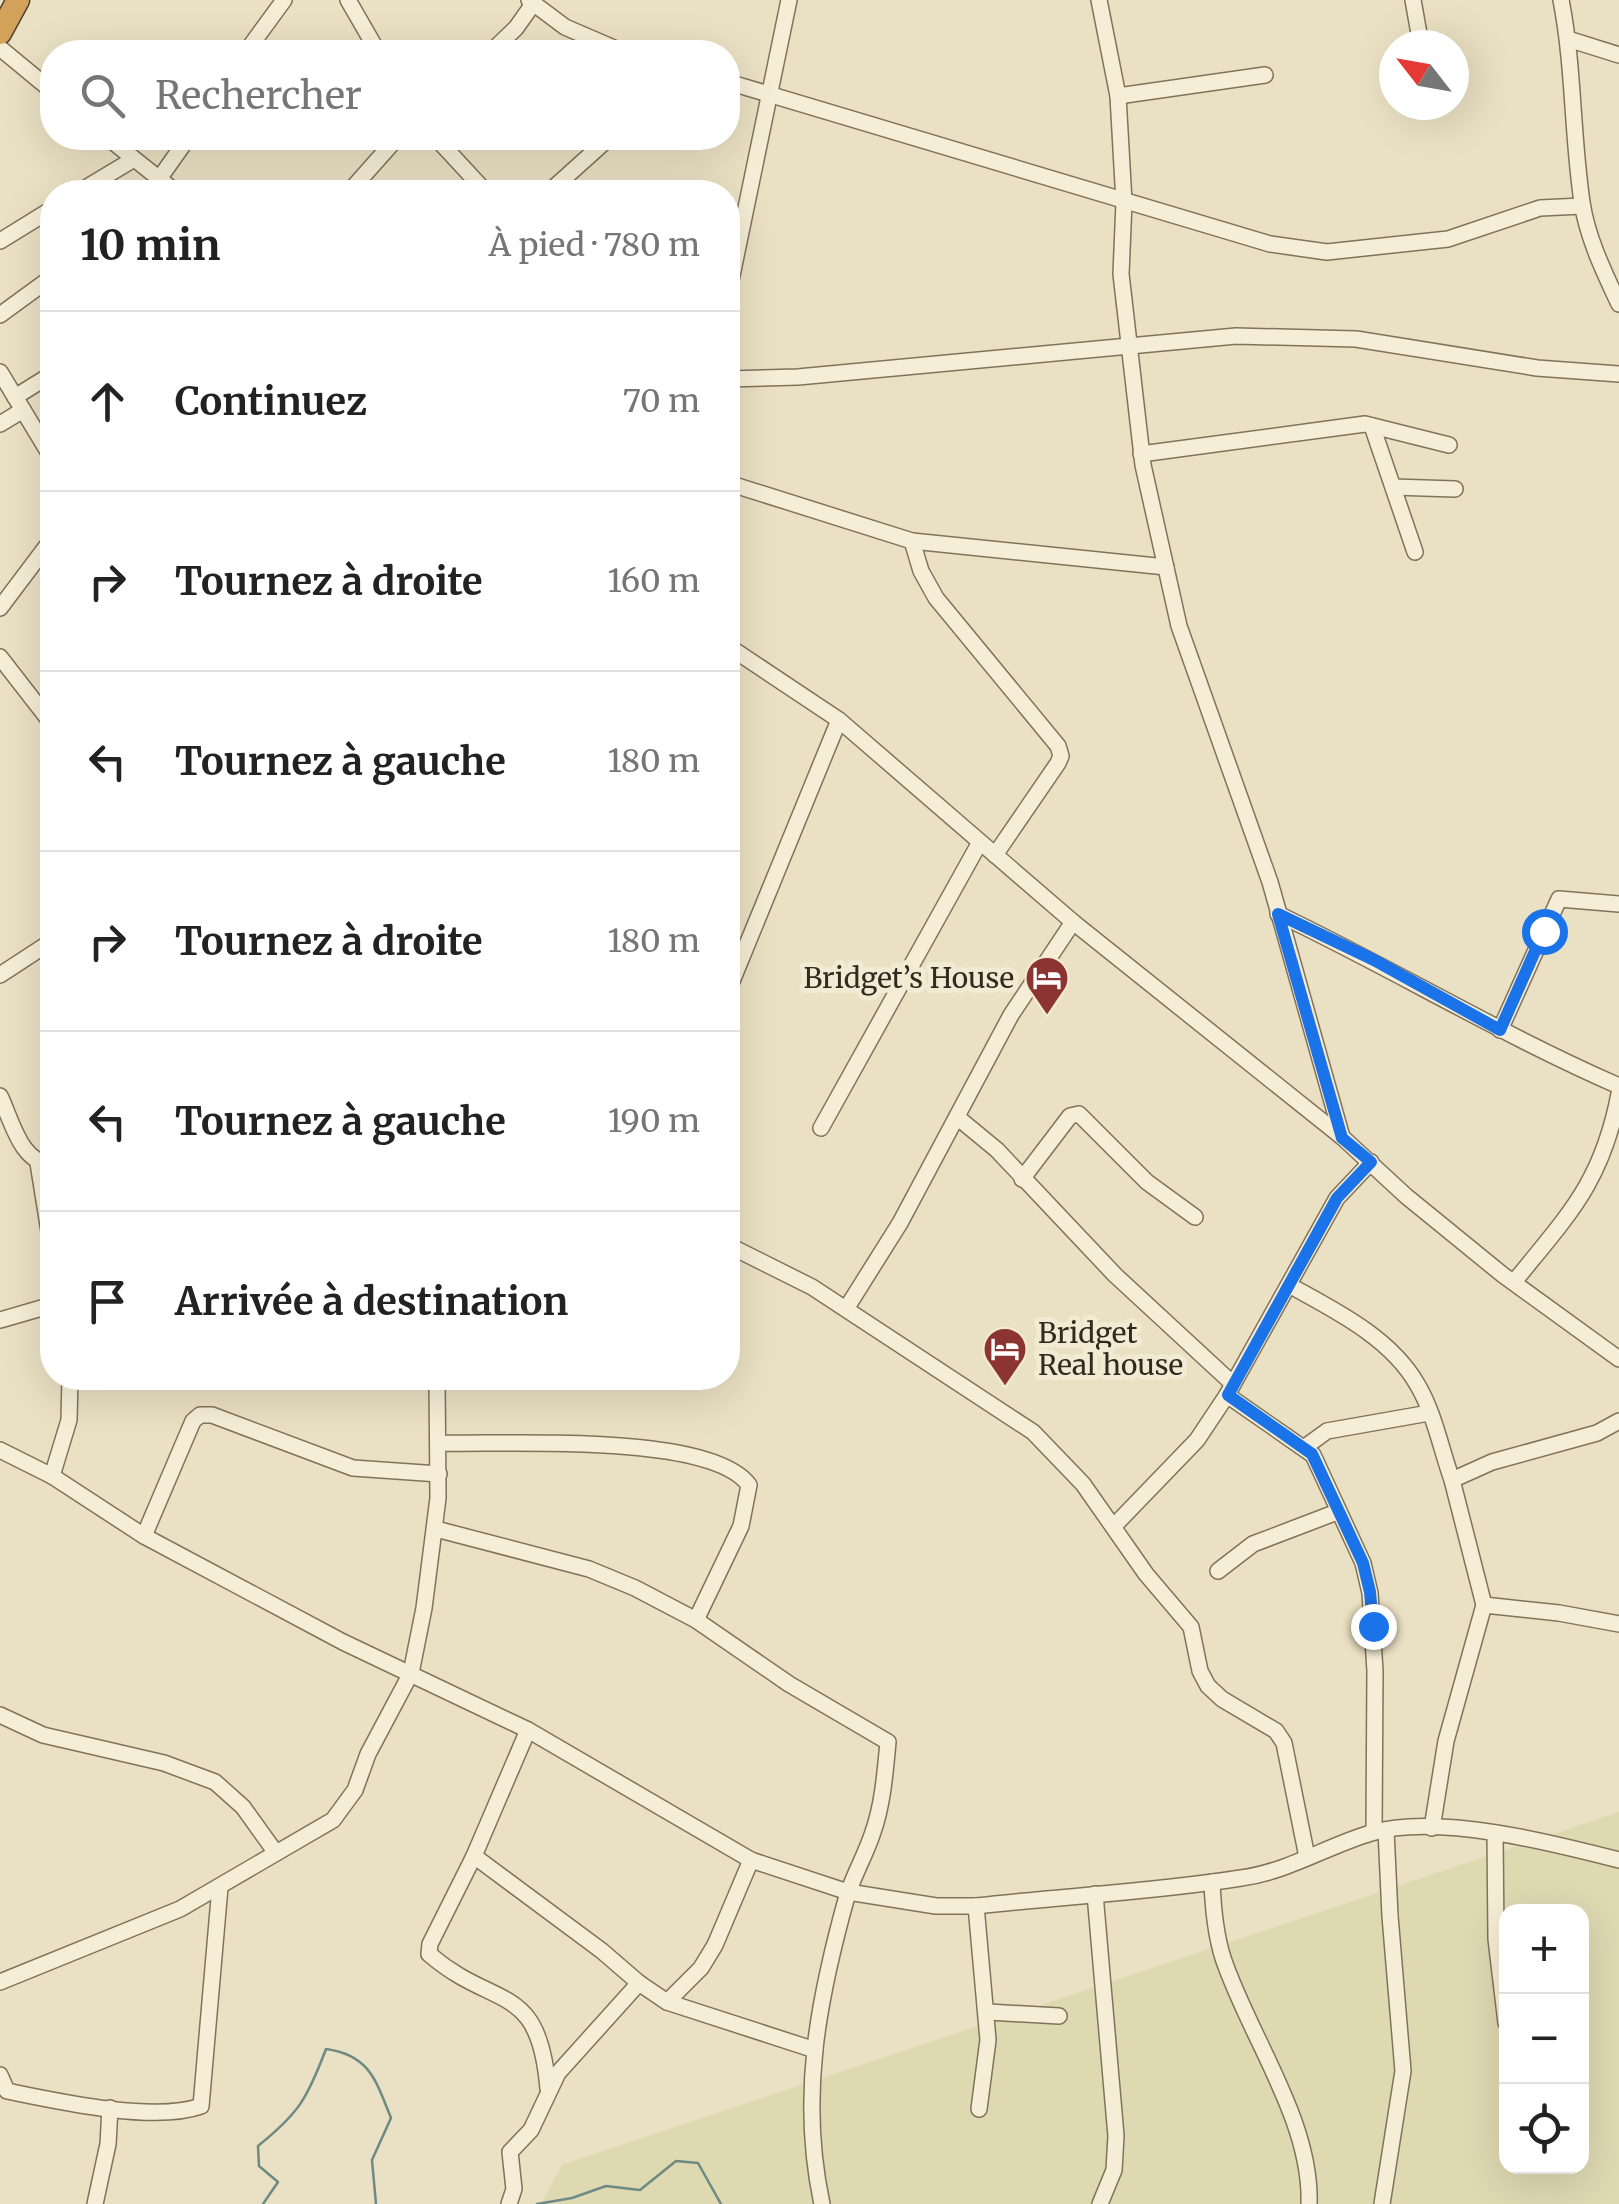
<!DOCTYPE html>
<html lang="fr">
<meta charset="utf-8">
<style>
body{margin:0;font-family:Merriweather,serif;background:#f2f2f2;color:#222}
.controls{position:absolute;right:30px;bottom:30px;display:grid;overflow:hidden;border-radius:20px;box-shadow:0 10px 40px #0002}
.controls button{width:90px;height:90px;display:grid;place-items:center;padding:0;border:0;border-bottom:2px solid #e0e0e0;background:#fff;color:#222;font:50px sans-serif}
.compass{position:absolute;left:1379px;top:30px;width:90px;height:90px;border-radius:50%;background:#fff;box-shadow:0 10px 40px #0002;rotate:301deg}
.stop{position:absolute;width:30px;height:30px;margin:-22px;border:8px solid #1a73e8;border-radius:50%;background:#fff}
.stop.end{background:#1a73e8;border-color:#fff;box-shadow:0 2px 10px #0008}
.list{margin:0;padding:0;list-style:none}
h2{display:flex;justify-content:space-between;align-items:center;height:130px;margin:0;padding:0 40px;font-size:42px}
h2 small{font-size:32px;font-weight:400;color:#767676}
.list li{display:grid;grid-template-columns:65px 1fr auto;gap:30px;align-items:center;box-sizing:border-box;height:180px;padding:0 40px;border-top:2px solid #e0e0e0}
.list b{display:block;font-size:38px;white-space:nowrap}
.list em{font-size:32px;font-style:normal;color:#767676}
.icon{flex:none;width:55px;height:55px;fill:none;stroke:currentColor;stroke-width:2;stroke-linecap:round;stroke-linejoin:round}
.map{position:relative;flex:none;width:1619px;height:2204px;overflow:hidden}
.search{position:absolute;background:#fff;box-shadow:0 10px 40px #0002;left:40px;top:40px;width:700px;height:110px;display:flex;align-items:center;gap:25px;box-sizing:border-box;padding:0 35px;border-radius:40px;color:#767676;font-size:38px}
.panel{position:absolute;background:#fff;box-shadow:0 10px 40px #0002;left:40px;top:180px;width:700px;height:1210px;border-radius:40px}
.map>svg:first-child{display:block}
.farmland{fill:#ded9b1;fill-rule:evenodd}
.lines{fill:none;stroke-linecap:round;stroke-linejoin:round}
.stream{stroke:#6d8a84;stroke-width:2.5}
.minor-casing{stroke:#82725b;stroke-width:18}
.highway-casing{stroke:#50402f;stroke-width:25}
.minor{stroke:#f5edd5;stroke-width:15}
.highway{stroke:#d2a25b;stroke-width:22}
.route{stroke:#1a73e8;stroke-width:12}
.labels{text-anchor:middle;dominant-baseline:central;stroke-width:10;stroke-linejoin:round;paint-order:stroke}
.poi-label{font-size:28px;fill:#33291e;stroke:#f2ead2;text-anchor:end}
</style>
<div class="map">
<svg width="1619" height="2204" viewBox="0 0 1619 2204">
<rect width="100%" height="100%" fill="#eae0c3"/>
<path class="farmland" d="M 1619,1812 L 1619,2204 L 541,2204 L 562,2165 ZM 1506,1912 L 1582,1912 L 1582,2166 L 1506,2166 Z"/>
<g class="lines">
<g class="stream">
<path d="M 263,2204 L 278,2182 L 259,2166 L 258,2146 C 299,2113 307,2099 326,2049 C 370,2055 376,2081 391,2118 L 372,2160 L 376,2204"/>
<polyline points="537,2204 572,2198 606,2186 640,2190 676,2161 698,2163 721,2204"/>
</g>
<defs>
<g id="minor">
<polyline points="348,0 378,52"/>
<polyline points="529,0 565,27 623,52"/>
<polyline points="1099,0 1118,96 1124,202 1121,274 1143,465 1179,626 1270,882 1342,1137"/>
<polyline points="1413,0 1421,45"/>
<path d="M 1561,0 C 1574,67 1572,135 1582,202 C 1587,237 1604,272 1619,304"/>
<polyline points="1568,39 1619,55"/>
<polyline points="0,48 52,91"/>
<polyline points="246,52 284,0"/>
<polyline points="491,52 516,28 533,4"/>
<polyline points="728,82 1270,244 1327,252 1448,239 1540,208 1582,206"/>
<polyline points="1118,96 1265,75"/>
<polyline points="108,138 176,192"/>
<polyline points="436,138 486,192"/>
<polyline points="159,179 188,138"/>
<polyline points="79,192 134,159"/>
<polyline points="349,192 397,138"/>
<polyline points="549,192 609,138"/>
<polyline points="0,241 52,209"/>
<polyline points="728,295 789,0"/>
<polyline points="0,315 52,277"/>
<polyline points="0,372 52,458"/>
<polyline points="728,379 798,377 1236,336 1356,339 1537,368 1619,374"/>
<polyline points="15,397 52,374"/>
<polyline points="0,424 23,410"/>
<polyline points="1372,426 1415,552"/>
<polyline points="1141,454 1365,424 1449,445"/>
<polyline points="728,483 912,541 1166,567"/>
<polyline points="1393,487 1455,489"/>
<polyline points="912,541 921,571 936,598 1058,746 1061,756 1058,763 995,855"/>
<polyline points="0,608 52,539"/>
<polyline points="728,646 839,720 1073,922 1342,1137 1406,1196 1503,1275 1619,1359"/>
<polyline points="0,657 52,724"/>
<path d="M 1278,914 C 1393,969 1502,1035 1619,1086"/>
<polyline points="0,975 52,941"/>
<polyline points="728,991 839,720"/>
<polyline points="1500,1030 1559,899 1619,904"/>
<path d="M 0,1096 C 12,1121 21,1164 52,1164"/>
<polyline points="957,1117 997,1150 1115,1275 1233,1384"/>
<polyline points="821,1128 980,842"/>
<polyline points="38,1163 52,1250"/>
<polyline points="1022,1179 1070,1116 1079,1114 1147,1182 1195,1217"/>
<polyline points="728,1245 812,1287 1033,1432 1083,1484 1146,1574 1191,1627 1200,1671 1208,1686 1222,1699 1276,1731 1284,1743 1307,1857"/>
<path d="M 1514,1282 C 1568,1215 1602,1183 1619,1094"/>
<path d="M 1289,1285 C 1334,1310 1390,1337 1417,1384 C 1434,1412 1441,1449 1452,1480"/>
<polyline points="846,1309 900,1223 1011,1015 1073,922"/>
<polyline points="0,1320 52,1305"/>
<polyline points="1227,1395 1313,1455 1363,1563 1370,1593 1375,1671 1374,1832"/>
<path d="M 439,1443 C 505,1445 710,1432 749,1485 L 741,1526 L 696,1620"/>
<polyline points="1305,1447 1327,1431 1429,1413"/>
<path d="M 0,1450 L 52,1476 L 144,1536 L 343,1642 L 528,1730 L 751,1860 L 848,1892 L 936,1906 L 976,1906 C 1064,1896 1154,1892 1241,1878 C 1287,1872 1327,1846 1371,1833 C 1437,1813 1553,1843 1619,1860"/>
<polyline points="52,1476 69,1420 70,1378"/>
<polyline points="1114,1526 1197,1440 1227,1395 1337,1198 1371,1162"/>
<path d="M 436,1529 L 589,1569 L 635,1588 L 696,1620 L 789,1684 L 888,1742 C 885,1773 883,1803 873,1832 C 866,1854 854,1874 847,1896 C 818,2000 799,2097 822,2204"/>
<polyline points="144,1536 193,1421 200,1415 212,1415 353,1468 439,1474"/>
<polyline points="1218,1571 1253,1544 1337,1512"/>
<polyline points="1484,1605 1452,1480 1492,1462 1597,1433 1619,1421"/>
<polyline points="0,1715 43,1735 164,1763 215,1782 243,1807 276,1853"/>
<path d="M 528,1730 L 474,1856 L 430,1944 L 429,1954 C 495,2011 539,1980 548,2089"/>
<polyline points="1432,1828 1446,1741 1484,1605 1559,1613 1619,1624"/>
<polyline points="1495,1833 1496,1939 1506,2023"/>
<polyline points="474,1856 602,1951 639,1983 667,2002 815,2050"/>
<path d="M 1212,1882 C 1213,1908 1215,1933 1223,1958 C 1249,2036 1312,2121 1309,2204"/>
<polyline points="1095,1894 1116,2136 1114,2170 1100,2204"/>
<polyline points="976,1906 988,2040 979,2109"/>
<polyline points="0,1982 180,1909 333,1820 355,1790 368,1754 411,1673 424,1608 438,1498 437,1378"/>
<polyline points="667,2002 701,1968 715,1945 751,1860"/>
<polyline points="988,2012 1059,2016"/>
<path d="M 0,2075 L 7,2091 C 56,2101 154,2123 201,2106 L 220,1887"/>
<polyline points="95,2204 108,2144 110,2108"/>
<polyline points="509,2204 514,2189 510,2152 531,2130 558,2073 639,1983"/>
<polyline points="1382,2204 1403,2071 1390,1916 1386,1830"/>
</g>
<polyline id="highway" points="0,33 18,0"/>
</defs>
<use href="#minor" class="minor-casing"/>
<use href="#highway" class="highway-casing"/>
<use href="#minor" class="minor"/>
<use href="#highway" class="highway"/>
</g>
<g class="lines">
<polyline class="route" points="1373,1626 1370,1592 1363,1563 1312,1454 1228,1395 1337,1198 1371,1162 1342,1138 1278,914 1374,960 1500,1030 1544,931"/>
</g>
<defs>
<symbol id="hotel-pin" viewBox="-11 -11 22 30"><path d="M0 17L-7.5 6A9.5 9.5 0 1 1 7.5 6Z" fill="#8c3431" stroke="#f2ead2"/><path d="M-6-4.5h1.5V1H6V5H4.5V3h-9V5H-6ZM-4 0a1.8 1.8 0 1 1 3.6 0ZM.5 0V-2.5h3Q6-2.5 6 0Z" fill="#fff"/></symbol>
</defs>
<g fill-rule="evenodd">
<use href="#hotel-pin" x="1022" y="953" width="50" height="68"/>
<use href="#hotel-pin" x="980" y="1324" width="50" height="68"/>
</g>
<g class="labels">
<g class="poi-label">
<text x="1014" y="978">Bridget’s House</text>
<text x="1038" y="1333" text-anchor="start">Bridget<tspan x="1038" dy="32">Real house</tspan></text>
</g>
</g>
</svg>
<div class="controls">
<button>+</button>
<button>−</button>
<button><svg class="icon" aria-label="locate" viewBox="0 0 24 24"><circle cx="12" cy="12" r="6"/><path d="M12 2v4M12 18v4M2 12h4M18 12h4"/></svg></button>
</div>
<svg class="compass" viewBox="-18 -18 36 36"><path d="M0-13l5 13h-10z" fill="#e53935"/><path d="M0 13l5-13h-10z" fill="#767676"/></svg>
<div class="stop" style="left:1544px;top:931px"></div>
<div class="stop end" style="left:1373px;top:1626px"></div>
<div class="search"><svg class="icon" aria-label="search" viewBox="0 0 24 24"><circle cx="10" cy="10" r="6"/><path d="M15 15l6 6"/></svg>Rechercher</div>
<section class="panel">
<h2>10 min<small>À pied · 780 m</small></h2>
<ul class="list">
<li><svg class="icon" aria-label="ahead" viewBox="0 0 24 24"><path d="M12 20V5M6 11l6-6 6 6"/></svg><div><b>Continuez</b></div><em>70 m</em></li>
<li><svg class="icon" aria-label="right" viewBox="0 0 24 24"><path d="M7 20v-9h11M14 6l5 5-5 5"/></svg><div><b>Tournez à droite</b></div><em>160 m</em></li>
<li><svg class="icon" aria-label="left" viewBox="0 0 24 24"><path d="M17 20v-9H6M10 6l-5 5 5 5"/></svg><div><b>Tournez à gauche</b></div><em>180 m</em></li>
<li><svg class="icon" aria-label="right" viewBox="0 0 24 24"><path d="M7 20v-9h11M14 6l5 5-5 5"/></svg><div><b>Tournez à droite</b></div><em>180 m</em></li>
<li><svg class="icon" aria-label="left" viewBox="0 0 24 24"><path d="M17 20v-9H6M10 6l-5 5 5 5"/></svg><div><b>Tournez à gauche</b></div><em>190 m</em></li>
<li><svg class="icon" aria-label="arrive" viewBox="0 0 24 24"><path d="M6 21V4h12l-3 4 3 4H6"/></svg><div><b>Arrivée à destination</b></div></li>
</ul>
</section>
</div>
